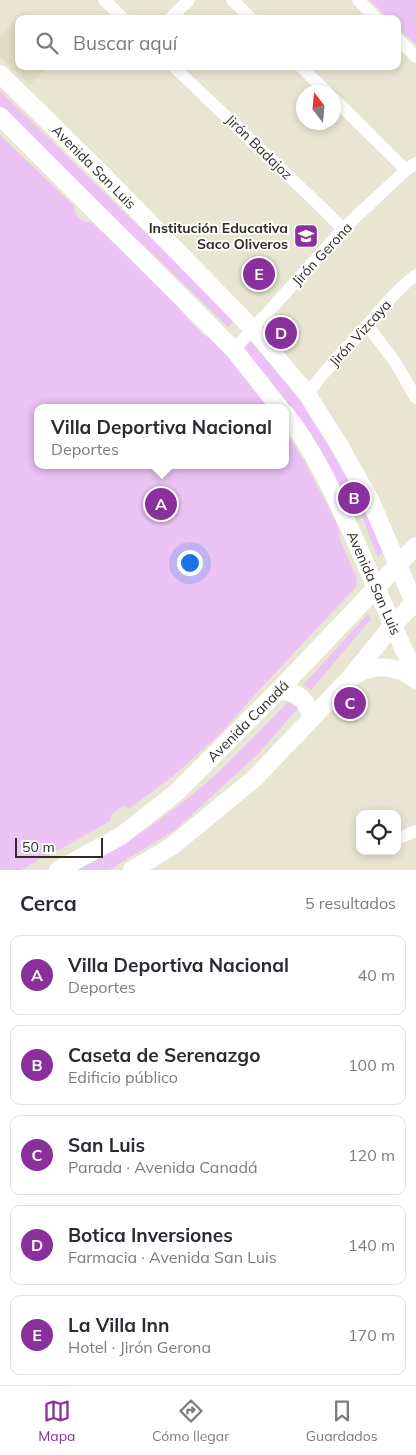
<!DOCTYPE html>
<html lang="es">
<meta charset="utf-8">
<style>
body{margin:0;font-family:Mulish,sans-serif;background:#f7f7f7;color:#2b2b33}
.controls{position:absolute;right:15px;bottom:15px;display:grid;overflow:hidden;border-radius:10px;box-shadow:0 2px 8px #0003}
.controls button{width:45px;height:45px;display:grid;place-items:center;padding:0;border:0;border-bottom:1px solid #e1e1e2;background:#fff;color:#2b2b33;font:25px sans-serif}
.compass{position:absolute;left:296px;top:85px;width:45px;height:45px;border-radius:50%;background:#fff;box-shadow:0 2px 8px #0003;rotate:344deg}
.scale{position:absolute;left:15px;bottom:12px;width:88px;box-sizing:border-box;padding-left:5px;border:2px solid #2d2c25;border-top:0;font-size:14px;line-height:18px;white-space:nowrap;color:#2d2c25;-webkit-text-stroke:4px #fff;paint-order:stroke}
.you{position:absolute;left:189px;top:562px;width:18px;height:18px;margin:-12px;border:4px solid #fff;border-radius:50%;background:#1a73e8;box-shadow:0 0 0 8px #1a73e833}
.badge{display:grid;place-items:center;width:32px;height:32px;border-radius:50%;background:#89309d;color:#fff;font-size:16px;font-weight:700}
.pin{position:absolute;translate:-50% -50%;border:2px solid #fff;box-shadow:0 1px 5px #0006}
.popup{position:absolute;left:34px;top:404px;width:255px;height:65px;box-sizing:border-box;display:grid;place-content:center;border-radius:10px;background:#fff;filter:drop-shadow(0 1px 4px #0005);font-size:16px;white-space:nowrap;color:#7c7c81}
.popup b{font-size:19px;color:#2b2b33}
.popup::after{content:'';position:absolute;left:50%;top:100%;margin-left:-10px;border:10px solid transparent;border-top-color:#fff}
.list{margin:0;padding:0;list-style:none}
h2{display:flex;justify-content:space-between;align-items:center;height:65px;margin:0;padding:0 20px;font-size:21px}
h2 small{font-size:16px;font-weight:400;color:#7c7c81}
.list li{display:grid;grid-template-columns:32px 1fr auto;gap:15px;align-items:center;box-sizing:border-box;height:80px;margin:0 10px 10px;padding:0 10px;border:1px solid #e1e1e2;border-radius:10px}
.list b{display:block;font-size:19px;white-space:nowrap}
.list p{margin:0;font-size:16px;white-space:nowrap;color:#7c7c81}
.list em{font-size:16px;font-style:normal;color:#7c7c81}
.icon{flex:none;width:28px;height:28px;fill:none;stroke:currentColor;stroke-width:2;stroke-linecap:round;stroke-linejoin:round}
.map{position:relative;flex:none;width:416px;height:870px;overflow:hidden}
.search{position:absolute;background:#fff;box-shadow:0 2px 8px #0003;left:15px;right:15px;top:15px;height:55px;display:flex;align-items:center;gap:12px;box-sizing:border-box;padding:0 18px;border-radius:10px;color:#7c7c81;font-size:19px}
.sheet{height:515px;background:#fff}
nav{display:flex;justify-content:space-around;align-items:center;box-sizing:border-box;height:70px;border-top:1px solid #e1e1e2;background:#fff;font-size:14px;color:#7c7c81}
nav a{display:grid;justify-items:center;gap:2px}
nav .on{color:#89309d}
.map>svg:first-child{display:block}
.built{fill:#e0dec2}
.green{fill:#ebc3f5}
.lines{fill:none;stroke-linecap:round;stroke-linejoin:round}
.minor{stroke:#fff;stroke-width:12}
.secondary{stroke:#fff;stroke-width:18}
.labels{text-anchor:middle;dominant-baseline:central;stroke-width:4;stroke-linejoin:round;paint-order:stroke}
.street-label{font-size:14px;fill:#2d2c25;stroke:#fff}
.poi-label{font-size:14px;font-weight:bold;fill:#2d2c25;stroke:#fff;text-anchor:end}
</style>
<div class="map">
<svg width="416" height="870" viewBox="0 0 416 870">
<rect width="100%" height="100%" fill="#e8e6d2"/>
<polygon class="built" points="23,13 30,19 19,19 19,66 48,66 30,85 0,57 0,37"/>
<g class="green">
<polygon points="370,0 416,0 416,45 397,27 397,19 389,19"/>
<polygon points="0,91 235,320 228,327 0,107"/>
<path d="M 0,135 L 74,206 C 76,219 81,221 93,223 L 172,301 L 202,334 L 218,343 L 270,408 L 37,408 L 37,465 L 285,465 L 285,431 L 306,464 L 338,526 L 340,540 L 357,578 L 356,587 L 259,690 L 220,734 L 172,777 L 130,808 L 123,806 L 111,815 L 110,821 L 71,843 L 20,870 L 0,870 Z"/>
<polygon points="254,336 335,446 385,547 378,558 362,516 352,511 332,472 240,350"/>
<polygon points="368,614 371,619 311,690 303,685"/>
<path d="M 288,702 L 298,708 L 258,754 L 175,830 L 109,870 L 76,870 C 125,846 171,814 212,778 C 238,754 263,727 288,702 Z"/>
</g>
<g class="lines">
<g class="minor">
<polyline points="104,0 124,19"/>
<polyline points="232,0 252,19"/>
<polyline points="358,0 377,19"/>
<polyline points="170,19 189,0"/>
<polyline points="397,38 416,57"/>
<polyline points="173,66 319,205 343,229"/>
<polyline points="300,66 327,92"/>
<polyline points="334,99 406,170"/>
<polyline points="367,325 395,362 416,398"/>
<polyline points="234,350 343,229 406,170 416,163"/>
<path d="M 307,394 C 324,371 344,351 363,330 C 379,311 396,290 416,275"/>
<polyline points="397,839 416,831"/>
</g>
<g class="secondary">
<polyline points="0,74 103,175 253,329 307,394 339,445 371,502 416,607"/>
<polyline points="0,116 234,350 280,408"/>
<path d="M 285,413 C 315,451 335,496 355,540 C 375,585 395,631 416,676"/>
<path d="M 351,678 C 356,675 361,671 366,670 C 384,664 402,669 416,680"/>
<path d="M 278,691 C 297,690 308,700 311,718"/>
<polyline points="58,870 121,836 178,791 278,691 416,546"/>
<polyline points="132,870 171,847 255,778 349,679 393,625 416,601"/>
</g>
</g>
<defs>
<symbol id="school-square" viewBox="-11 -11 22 22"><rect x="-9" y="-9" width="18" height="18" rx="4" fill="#89309d" stroke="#fff"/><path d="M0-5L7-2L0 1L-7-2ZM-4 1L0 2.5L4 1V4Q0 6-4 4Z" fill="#fff"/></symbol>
</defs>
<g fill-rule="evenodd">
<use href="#school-square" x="292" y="222" width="28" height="28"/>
</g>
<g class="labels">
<g class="street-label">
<text transform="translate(259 147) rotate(44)">Jirón Badajoz</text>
<text transform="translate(94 167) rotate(45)">Avenida San Luis</text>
<text transform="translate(322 254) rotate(-47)">Jirón Gerona</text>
<text transform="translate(360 333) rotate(-48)">Jirón Vizcaya</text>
<text transform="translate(374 583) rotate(66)">Avenida San Luis</text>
<text transform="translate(248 721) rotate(-45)">Avenida Canadá</text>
</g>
<g class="poi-label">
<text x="288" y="228">Institución Educativa<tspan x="288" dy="16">Saco Oliveros</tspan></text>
</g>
</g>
</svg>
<div class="controls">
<button><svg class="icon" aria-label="locate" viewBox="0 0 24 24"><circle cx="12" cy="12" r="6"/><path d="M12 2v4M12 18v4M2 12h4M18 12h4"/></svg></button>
</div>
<svg class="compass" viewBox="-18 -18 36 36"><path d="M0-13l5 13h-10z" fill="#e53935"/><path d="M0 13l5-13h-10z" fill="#7c7c81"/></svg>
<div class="scale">50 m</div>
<div class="you"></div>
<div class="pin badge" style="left:161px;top:504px">A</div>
<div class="popup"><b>Villa Deportiva Nacional</b>Deportes</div>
<div class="pin badge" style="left:354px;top:498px">B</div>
<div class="pin badge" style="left:350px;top:703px">C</div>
<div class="pin badge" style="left:281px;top:333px">D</div>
<div class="pin badge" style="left:259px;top:274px">E</div>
<div class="search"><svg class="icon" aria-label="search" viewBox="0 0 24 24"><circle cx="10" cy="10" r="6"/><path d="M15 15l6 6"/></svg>Buscar aquí</div>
</div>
<section class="sheet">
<h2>Cerca<small>5 resultados</small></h2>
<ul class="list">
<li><span class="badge">A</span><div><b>Villa Deportiva Nacional</b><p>Deportes</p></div><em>40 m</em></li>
<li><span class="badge">B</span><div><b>Caseta de Serenazgo</b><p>Edificio público</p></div><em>100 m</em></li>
<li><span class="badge">C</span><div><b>San Luis</b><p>Parada · Avenida Canadá</p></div><em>120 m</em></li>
<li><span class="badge">D</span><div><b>Botica Inversiones</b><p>Farmacia · Avenida San Luis</p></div><em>140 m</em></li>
<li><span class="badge">E</span><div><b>La Villa Inn</b><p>Hotel · Jirón Gerona</p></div><em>170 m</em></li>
</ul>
</section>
<nav>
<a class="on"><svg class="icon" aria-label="map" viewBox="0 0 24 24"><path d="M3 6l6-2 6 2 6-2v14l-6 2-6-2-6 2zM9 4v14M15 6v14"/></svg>Mapa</a>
<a><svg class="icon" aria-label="directions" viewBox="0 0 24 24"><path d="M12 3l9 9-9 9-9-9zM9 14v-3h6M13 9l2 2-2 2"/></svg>Cómo llegar</a>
<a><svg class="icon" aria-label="saved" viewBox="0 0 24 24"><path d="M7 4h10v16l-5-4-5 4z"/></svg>Guardados</a>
</nav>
